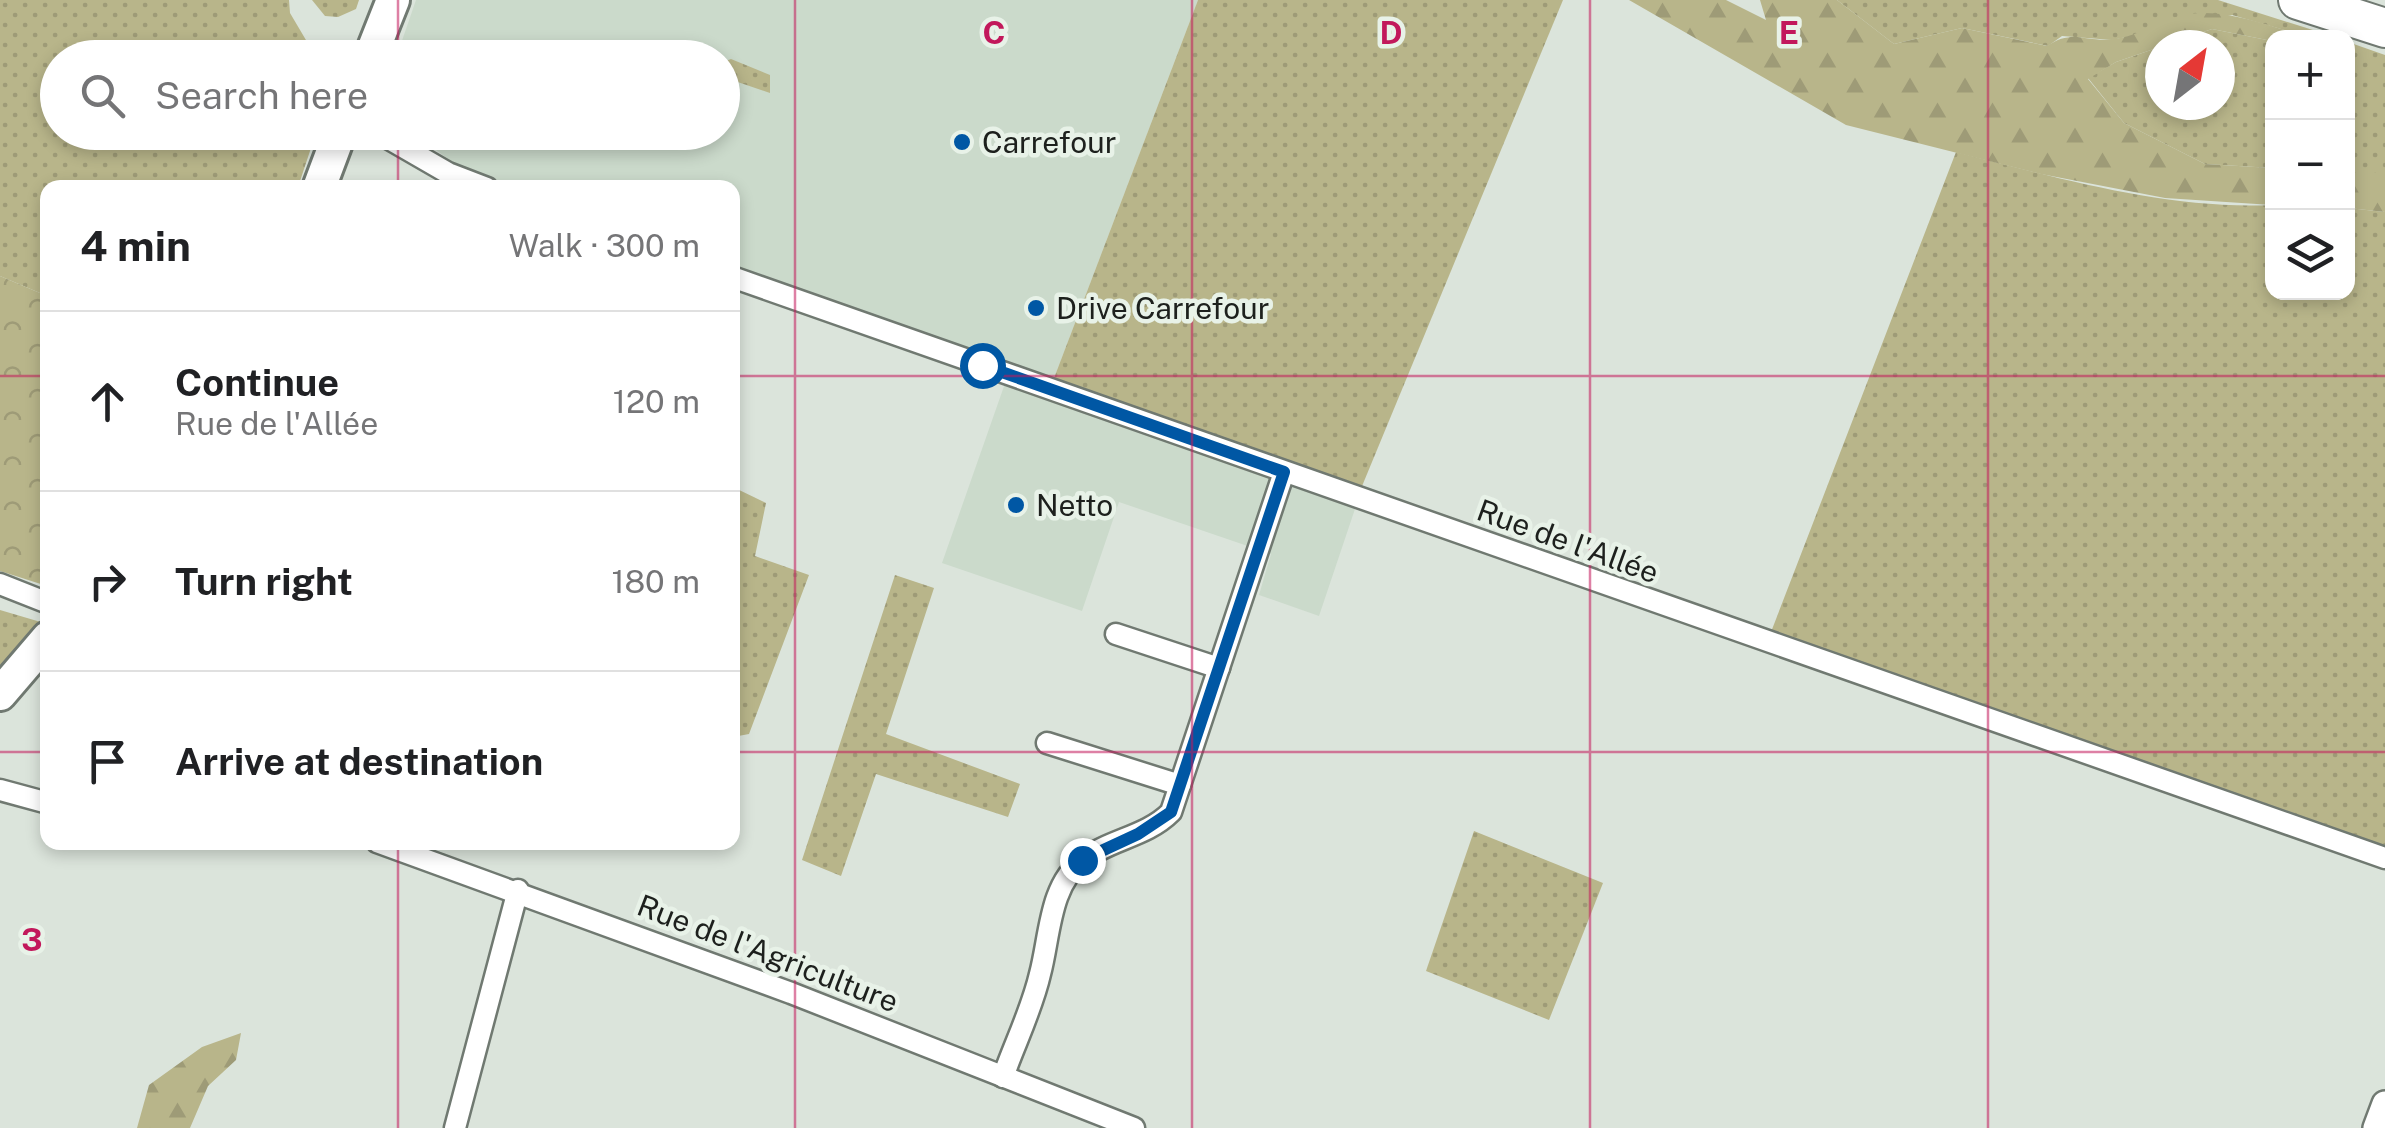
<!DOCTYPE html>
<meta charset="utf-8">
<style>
body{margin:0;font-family:"Public Sans",sans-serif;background:#f2f2f2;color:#202124}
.controls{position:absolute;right:30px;top:30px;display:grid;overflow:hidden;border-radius:20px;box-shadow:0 5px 15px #0003}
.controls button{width:90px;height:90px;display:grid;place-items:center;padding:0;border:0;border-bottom:2px solid #e0e0e0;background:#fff;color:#202124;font:50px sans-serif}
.compass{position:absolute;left:2145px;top:30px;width:90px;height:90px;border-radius:50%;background:#fff;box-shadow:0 5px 15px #0003;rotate:31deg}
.stop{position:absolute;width:30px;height:30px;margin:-22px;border:8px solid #0057a4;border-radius:50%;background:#fff}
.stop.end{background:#0057a4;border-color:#fff;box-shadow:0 2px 10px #0008}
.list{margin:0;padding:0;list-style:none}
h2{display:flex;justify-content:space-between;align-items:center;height:130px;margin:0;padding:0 40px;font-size:42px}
h2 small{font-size:32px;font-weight:400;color:#757577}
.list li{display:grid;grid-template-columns:65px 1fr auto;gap:30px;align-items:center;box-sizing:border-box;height:180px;padding:0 40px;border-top:2px solid #e0e0e0}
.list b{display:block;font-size:38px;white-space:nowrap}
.list p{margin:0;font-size:32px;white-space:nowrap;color:#757577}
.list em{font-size:32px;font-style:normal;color:#757577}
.icon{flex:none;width:55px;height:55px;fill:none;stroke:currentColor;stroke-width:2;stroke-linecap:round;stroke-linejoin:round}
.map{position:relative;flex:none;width:2385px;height:1128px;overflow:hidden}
.search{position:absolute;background:#fff;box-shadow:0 5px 15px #0003;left:40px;top:40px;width:700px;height:110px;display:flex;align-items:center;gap:25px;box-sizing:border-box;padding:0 35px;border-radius:55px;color:#757577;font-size:38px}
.panel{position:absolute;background:#fff;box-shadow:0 5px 15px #0003;left:40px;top:180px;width:700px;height:670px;border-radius:20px}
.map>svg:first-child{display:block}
.built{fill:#cbdacb}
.grass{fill:url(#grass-dots);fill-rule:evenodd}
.forest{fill:url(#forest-firs)}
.park{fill:url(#park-crowns)}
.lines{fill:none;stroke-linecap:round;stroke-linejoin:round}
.minor-casing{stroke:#707971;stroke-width:25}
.tertiary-casing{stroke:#707971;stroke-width:30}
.primary-casing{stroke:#707971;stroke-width:38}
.motorway-casing{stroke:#707971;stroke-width:42}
.minor{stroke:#fff;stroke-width:20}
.tertiary{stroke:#fff;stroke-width:25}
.primary{stroke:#fff;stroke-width:32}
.motorway{stroke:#fff;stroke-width:38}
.route{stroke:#0057a4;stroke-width:12}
.grid{fill:none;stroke:#c2185b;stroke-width:2.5;stroke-opacity:0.55}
.poi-dot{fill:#0057a4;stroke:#e8f2e8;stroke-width:4}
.labels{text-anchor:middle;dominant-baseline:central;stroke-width:9;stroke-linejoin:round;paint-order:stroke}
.poi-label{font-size:30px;fill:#1d201d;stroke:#e8f2e8;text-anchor:start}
.street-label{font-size:30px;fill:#1d201d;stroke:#e8f2e8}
.grid-label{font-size:32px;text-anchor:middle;font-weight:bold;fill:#c2185b;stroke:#e8f2e8;stroke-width:9;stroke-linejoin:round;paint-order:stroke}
</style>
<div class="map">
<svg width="2385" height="1128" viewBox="0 0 2385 1128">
<defs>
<pattern id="grass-dots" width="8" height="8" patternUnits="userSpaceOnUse" patternTransform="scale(2.5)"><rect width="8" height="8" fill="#b8b58a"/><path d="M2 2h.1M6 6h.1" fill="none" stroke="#9e9b77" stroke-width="1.8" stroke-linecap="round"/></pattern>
<pattern id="forest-firs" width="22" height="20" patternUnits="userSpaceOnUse" patternTransform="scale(2.5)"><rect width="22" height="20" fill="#b8b58a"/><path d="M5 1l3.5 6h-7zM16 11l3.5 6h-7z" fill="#9e9b77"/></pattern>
<pattern id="park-crowns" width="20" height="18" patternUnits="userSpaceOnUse" patternTransform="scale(2.5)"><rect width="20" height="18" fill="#b8b58a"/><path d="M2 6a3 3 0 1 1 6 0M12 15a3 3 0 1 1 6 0" fill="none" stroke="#9e9b77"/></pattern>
</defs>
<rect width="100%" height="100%" fill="#dbe4db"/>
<polygon class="built" points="416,0 1198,0 1051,386 1356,506 1319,616 1259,595 1271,554 1119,502 1082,611 942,563 1009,372 733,270 732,188 512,187 462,169 413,133 722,132 722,58 396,58"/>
<g class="grass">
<polygon points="0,0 289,0 290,13 316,57 58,58 58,132 316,133 298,187 48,188 47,296 0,276"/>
<polygon points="312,0 359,0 356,9 338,17 325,16"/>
<polygon points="1198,0 1563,0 1360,491 1051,386"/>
<polygon points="1837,0 2218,0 2335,37 2289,37 2288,31 2232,15 2112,40 2062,36 2048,46 1962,28 1894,44"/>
<path d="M 2212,29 L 2272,41 L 2272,168 L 2205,164 L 2124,123 L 2088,78 L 2116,62 ZM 2160,45 L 2220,45 L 2220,105 L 2160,105 Z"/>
<polygon points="2348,42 2385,55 2385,173 2348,173"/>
<polygon points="731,59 770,75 770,93 723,77 723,62"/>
<path d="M 1956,152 C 2057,178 2168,210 2272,205 L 2272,292 L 2348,292 L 2348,208 L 2385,212 L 2385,847 L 1771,632 Z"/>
<polygon points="733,487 766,503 755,556 809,575 749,734 733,737"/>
<polygon points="895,575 934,588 886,734 1020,784 1008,817 876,774 841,876 802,860"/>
<polygon points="0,610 44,623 0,670"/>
<polygon points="1474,831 1603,883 1549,1020 1426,971"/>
</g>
<g class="forest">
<path d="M 1629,0 L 1726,0 L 1766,20 L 1760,0 L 1837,0 L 1894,44 L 1962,28 L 2047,46 C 2073,28 2087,43 2114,39 C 2140,36 2163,18 2189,14 C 2223,9 2257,22 2289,31 L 2289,37 L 2272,38 L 2272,41 L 2212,29 L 2116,62 L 2088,79 L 2124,123 L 2205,164 L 2272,168 L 2272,205 L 2165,198 L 2041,174 L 1846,125 Z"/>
<polygon points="2348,173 2385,173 2385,212 2348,208"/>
<polygon points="241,1033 236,1060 208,1086 190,1128 137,1128 149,1085 202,1047"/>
</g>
<polygon class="park" points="0,276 47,296 47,586 0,571"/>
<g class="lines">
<defs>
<g id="minor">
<polyline points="377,132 448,173 487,188"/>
<polyline points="732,277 2385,858"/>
<polyline points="0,584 48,603"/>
<polyline points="1116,634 1219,668"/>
<polyline points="1047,743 1180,785"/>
<polyline points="0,790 48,803"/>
<polyline points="377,842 791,993 1134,1128"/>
<path d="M 1003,1077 C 1015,1043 1032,1009 1040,974 C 1050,937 1049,885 1083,860 C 1110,839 1146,837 1171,812 L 1284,472"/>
<polyline points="455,1128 518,890"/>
</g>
<polyline id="tertiary" points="2376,1128 2385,1104"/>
<g id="primary">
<polyline points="370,58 393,0"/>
<polyline points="319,188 340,132"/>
<polyline points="0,694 48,638"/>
</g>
<polyline id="motorway" points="2298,0 2385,28"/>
</defs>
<use href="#minor" class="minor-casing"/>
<use href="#tertiary" class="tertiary-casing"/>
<use href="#primary" class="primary-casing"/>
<use href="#motorway" class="motorway-casing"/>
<use href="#minor" class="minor"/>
<use href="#tertiary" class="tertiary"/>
<use href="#primary" class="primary"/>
<use href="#motorway" class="motorway"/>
</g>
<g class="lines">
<polyline class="route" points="982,365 1284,472 1171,812 1138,834 1082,860"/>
</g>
<path class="grid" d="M 398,0 L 398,58M 795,0 L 795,1128M 1192,0 L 1192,1128M 1590,0 L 1590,1128M 1988,0 L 1988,1128M 398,132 L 398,188M 0,376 L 48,376M 732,376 L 2385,376M 0,752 L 48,752M 732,752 L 2385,752M 398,842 L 398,1128"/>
<g class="poi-dot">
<circle cx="962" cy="142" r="10"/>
<circle cx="1036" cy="308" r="10"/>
<circle cx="1016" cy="505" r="10"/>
</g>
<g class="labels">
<g class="poi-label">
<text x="982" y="142">Carrefour</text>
<text x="1056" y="308">Drive Carrefour</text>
<text x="1036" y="505">Netto</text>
</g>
<g class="street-label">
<text transform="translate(1568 541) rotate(20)">Rue de l'Allée</text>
<text transform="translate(768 953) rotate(21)">Rue de l'Agriculture</text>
</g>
</g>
<g class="grid-label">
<text x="994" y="44">C</text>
<text x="1391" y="44">D</text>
<text x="1789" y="44">E</text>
<text x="32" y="951">3</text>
</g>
</svg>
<div class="controls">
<button>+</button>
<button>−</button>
<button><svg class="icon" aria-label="layers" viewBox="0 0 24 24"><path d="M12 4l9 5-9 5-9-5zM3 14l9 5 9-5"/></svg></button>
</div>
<svg class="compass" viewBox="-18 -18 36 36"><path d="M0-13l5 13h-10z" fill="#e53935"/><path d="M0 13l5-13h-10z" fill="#757577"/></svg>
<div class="stop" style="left:982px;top:365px"></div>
<div class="stop end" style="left:1082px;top:860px"></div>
<div class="search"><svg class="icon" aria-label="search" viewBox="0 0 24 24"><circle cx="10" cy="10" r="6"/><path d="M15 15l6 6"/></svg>Search here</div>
<section class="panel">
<h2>4 min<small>Walk · 300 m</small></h2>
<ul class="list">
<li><svg class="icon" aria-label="ahead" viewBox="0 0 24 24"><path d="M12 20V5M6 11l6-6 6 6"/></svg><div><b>Continue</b><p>Rue de l'Allée</p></div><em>120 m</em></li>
<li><svg class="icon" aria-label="right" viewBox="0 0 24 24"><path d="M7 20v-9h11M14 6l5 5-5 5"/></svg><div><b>Turn right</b></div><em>180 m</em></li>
<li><svg class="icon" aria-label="arrive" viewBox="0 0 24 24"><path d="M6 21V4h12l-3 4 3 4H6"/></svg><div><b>Arrive at destination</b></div></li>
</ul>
</section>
</div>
